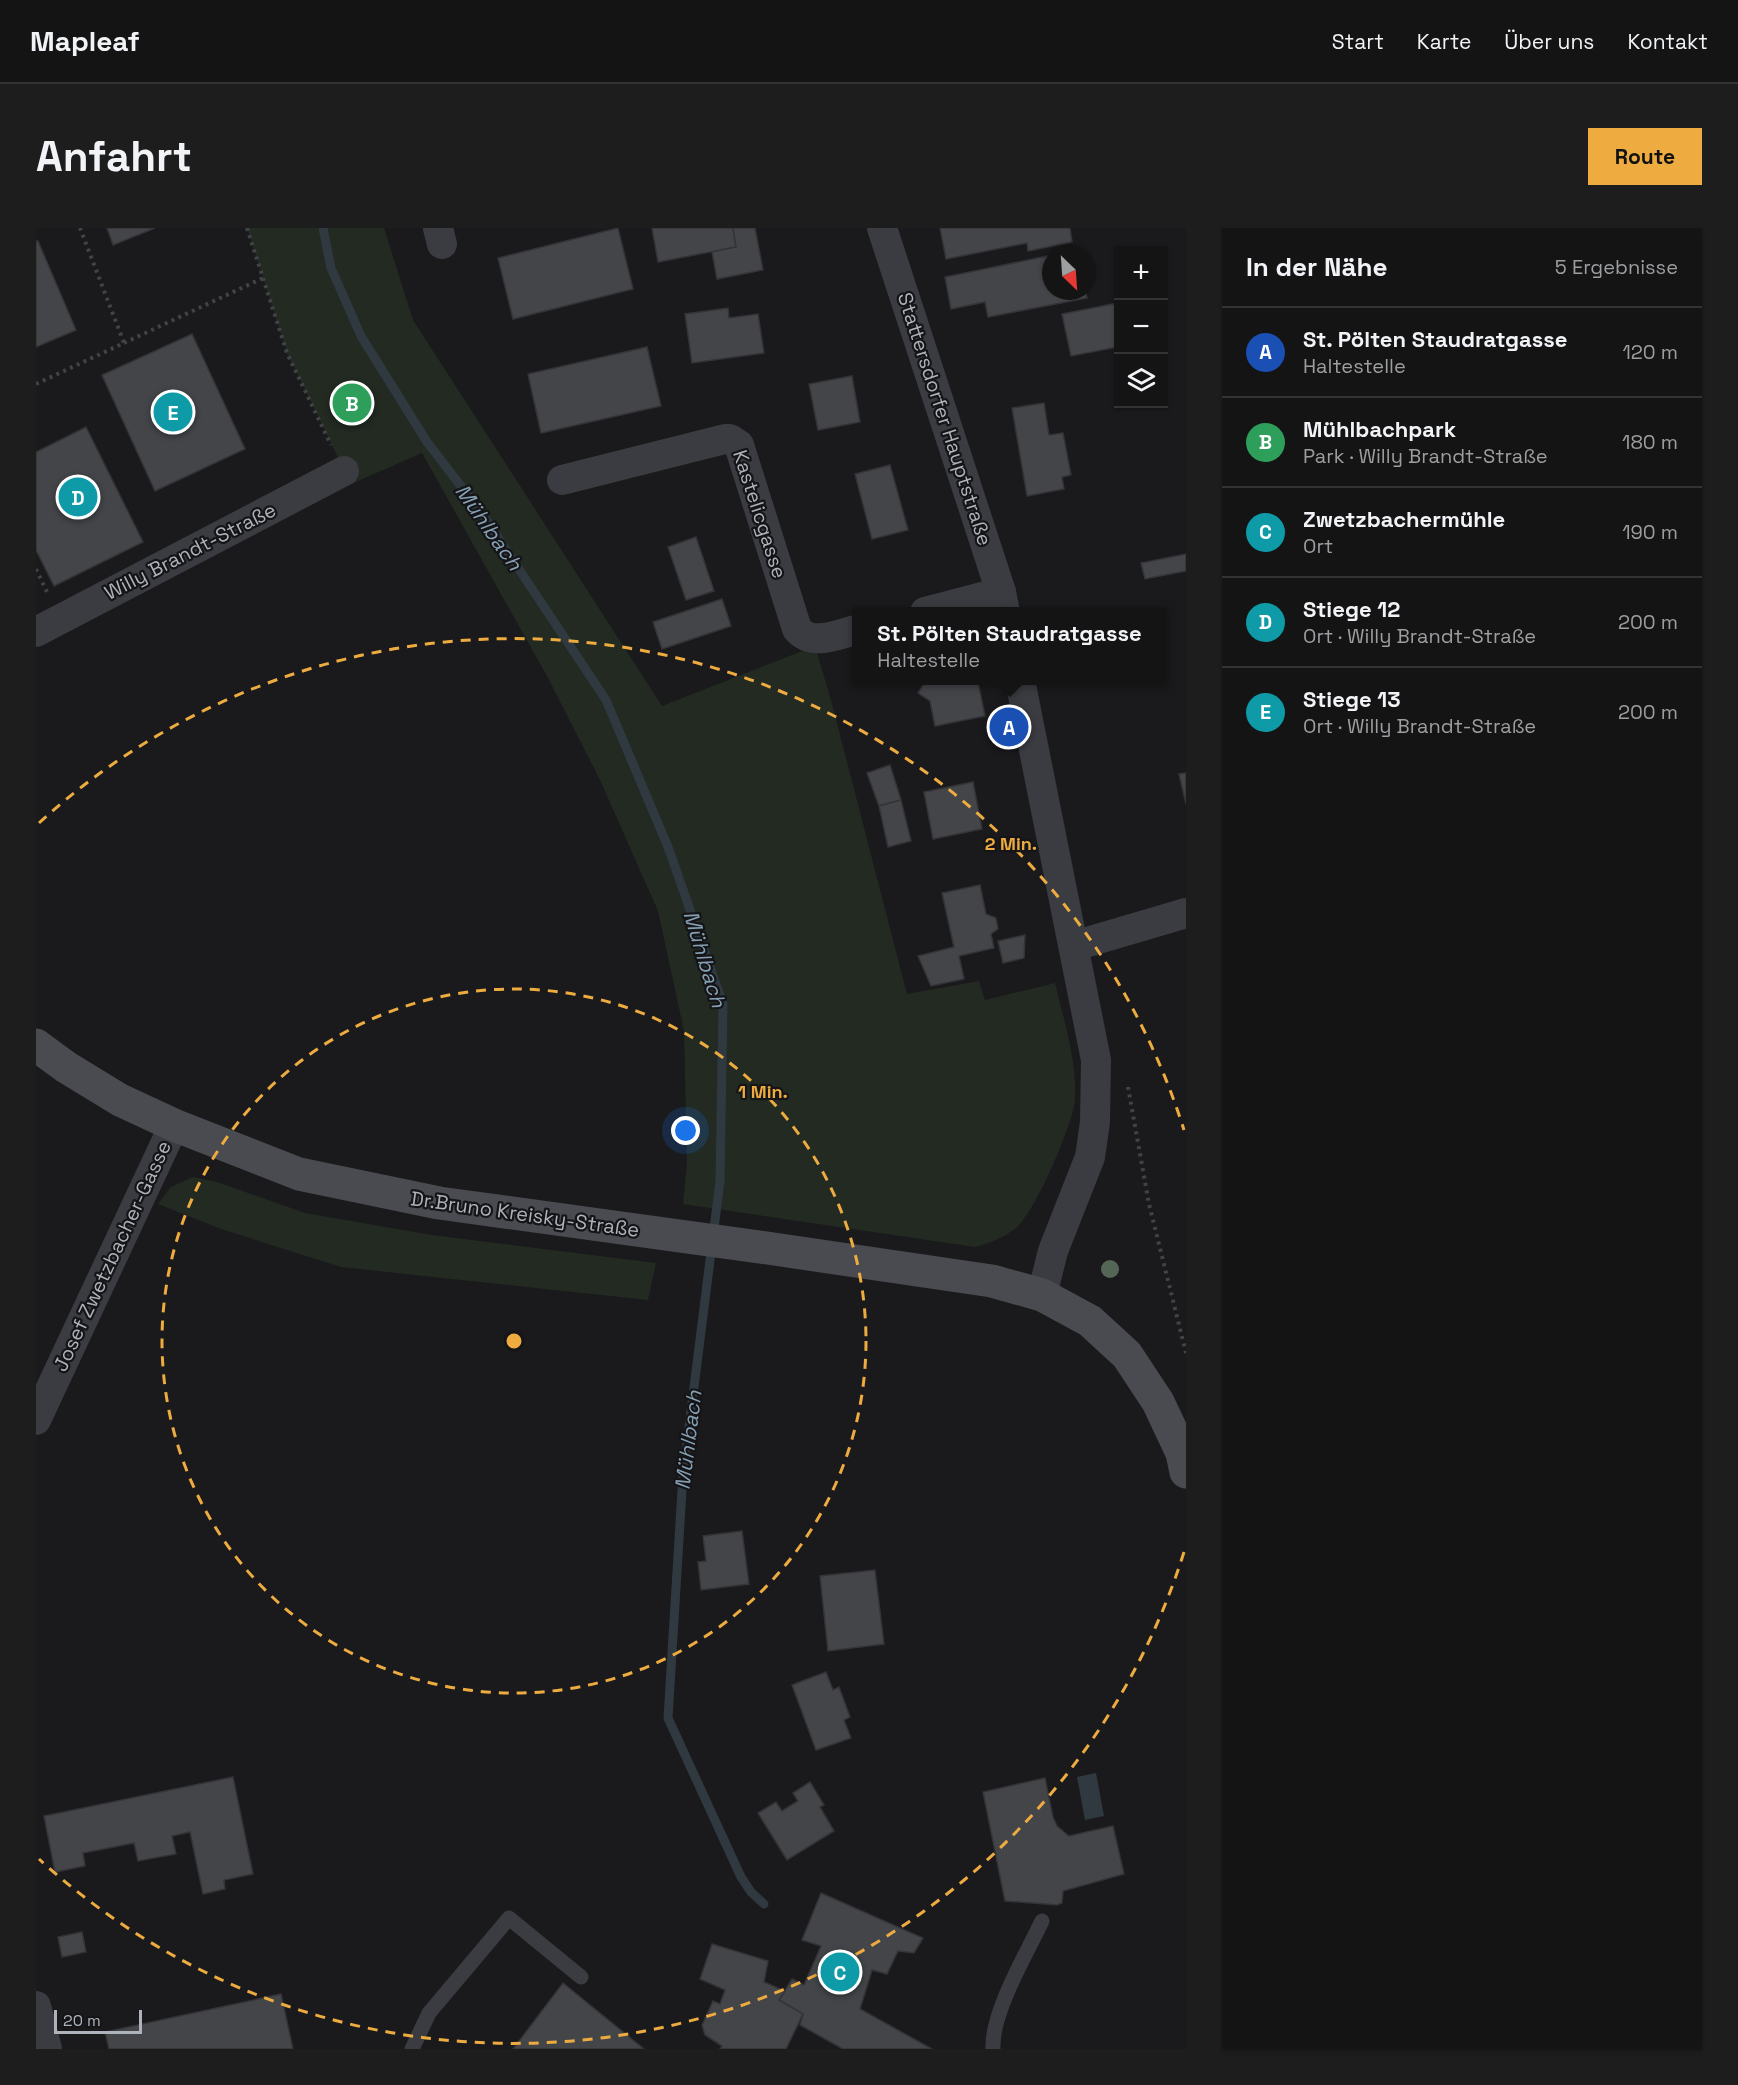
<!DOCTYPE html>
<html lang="de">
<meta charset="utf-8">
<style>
body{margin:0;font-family:"Space Grotesk",sans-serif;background:#1d1d1e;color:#f1f3f6}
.controls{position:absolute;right:18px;top:18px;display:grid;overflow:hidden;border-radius:0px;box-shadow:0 2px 4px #0004}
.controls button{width:54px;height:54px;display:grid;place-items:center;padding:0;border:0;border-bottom:2px solid #333334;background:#141415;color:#f1f3f6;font:30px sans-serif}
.compass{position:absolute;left:1006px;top:18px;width:54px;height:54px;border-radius:50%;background:#141415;box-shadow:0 2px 4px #0004;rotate:155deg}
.scale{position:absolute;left:18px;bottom:15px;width:88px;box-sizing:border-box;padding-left:6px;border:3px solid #adb2bb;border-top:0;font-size:16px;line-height:21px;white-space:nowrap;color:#adb2bb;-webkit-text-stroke:4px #151517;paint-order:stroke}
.you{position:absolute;left:650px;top:903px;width:21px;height:21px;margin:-15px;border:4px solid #fff;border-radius:50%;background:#1a73e8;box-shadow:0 0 0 9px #1a73e833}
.badge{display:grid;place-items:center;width:39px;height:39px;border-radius:50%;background:#edab40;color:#fff;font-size:20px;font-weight:700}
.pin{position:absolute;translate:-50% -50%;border:3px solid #fff;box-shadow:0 2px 6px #0006}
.popup{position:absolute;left:816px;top:379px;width:315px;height:78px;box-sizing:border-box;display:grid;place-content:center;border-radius:0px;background:#141415;filter:drop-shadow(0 2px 4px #0005);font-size:20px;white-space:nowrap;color:#9d9ea0}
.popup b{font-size:22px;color:#f1f3f6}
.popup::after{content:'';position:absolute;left:50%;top:100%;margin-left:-12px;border:12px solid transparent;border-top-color:#141415}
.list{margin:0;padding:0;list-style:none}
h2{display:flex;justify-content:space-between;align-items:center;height:78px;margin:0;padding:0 24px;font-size:26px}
h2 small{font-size:20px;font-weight:400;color:#9d9ea0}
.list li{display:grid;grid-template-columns:39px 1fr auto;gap:18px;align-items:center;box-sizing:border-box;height:90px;padding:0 24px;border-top:2px solid #333334}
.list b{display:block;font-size:22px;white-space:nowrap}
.list p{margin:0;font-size:20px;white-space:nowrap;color:#9d9ea0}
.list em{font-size:20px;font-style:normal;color:#9d9ea0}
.icon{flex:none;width:33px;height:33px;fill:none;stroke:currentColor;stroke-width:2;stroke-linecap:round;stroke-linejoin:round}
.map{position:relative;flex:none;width:1150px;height:1821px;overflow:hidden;border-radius:0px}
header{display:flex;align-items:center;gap:36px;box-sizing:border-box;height:84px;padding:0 30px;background:#141415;border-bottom:2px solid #333334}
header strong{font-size:28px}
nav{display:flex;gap:33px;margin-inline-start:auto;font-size:21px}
.intro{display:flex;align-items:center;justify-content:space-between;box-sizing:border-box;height:144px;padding:0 36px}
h1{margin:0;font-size:42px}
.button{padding:15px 27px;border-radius:0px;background:#edab40;color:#111;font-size:21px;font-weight:700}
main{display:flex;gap:36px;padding:0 36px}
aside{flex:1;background:#141415;border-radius:0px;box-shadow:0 2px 4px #0004}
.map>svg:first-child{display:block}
.green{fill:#222a22}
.water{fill:#303940}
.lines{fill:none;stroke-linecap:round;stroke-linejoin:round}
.stream{stroke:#303940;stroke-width:9}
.building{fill:#444549;stroke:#343438;stroke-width:1.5}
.path{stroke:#414348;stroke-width:4;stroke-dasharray:3 4.5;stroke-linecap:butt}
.lane{stroke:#3b3c41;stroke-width:15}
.street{stroke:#3b3c41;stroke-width:30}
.secondary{stroke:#494b51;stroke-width:33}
.tree{fill:#546656}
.ring{fill:none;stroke:#edab40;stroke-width:3;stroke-dasharray:10 8}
.labels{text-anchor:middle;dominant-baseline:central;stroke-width:4.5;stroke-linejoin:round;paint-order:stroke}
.street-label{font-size:20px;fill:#adb2bb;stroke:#151517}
.water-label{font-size:21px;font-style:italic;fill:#85a0b4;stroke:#151517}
.centre{fill:#edab40;stroke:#151517;stroke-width:3}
.ring-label{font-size:18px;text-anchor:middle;font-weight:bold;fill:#edab40;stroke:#151517;stroke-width:4.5;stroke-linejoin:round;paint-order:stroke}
</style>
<header>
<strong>Mapleaf</strong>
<nav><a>Start</a><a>Karte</a><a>Über uns</a><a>Kontakt</a></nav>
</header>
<div class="intro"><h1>Anfahrt</h1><a class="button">Route</a></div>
<main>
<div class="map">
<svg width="1150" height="1821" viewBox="0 0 1150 1821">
<rect width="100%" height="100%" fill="#1a1a1c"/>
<g class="green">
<path d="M 211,0 L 348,0 L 377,92 L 626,478 L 779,418 L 795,472 L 871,766 L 943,753 L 949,772 L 1019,755 C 1028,793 1041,832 1039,872 C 1037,896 999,985 980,1000 C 967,1010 954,1015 939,1019 L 647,976 L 651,935 L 648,803 L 622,683 L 564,552 L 512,450 L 386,225 L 315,256 L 251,125 Z"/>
<polygon points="157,949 181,954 269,985 396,1007 620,1035 612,1072 305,1039 185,1001 122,976 135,959"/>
</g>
<polygon class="water" points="1060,1545 1068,1588 1049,1592 1041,1549"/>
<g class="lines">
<polyline class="stream" points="287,0 295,40 325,108 391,214 445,284 570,472 632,619 687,776 684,953 647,1246 632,1490 705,1649 715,1664 728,1676"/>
</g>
<g class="building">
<polygon points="71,0 119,0 77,17"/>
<polygon points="582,0 597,61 477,91 462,30"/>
<polygon points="616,0 697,0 700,19 622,34"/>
<polygon points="697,0 719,0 727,42 681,51 676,24 700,19"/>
<polygon points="904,0 1034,0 1036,14 992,23 991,15 910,31"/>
<polygon points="0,13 2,13 40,102 0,119"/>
<polygon points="1012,28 1015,41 1015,63 1049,63 1051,70 952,89 949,74 915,81 909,49"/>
<polygon points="1082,75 1082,119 1035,128 1026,86"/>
<polygon points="692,80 693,90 722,86 728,125 656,135 649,86"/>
<polygon points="156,106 209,221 119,263 66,147"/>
<polygon points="611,119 625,178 505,205 492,146"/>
<polygon points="816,148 824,194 782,202 773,156"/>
<polygon points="1008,175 1013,207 1027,205 1035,247 1026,249 1028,261 991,268 976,180"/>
<polygon points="50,199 107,314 18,358 0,322 0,224"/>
<polygon points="854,237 872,302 836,311 819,246"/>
<polygon points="660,309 678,363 650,372 632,319"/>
<polygon points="1150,326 1150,343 1109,351 1105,335"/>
<polygon points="686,371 695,398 626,421 617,394"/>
<polygon points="890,452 942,454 949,488 899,498 894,473 882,465"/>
<polygon points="854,537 865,572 843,578 831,545"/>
<polygon points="1150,545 1150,576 1143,546"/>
<polygon points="937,554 946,601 897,611 888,564"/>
<polygon points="865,572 875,613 852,619 843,578"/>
<polygon points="944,657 950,686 960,690 962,701 955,706 958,720 923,728 928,751 895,758 882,728 918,719 906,665"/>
<polygon points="989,707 988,730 967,735 962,713"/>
<polygon points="706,1303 713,1356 665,1362 662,1334 670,1333 667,1308"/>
<polygon points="839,1342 848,1416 792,1423 784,1348"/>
<polygon points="790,1444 797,1462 803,1459 814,1489 808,1492 815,1510 780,1522 756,1457"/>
<polygon points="197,1549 217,1646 188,1652 189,1661 167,1666 154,1604 136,1608 140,1626 102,1633 98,1615 47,1625 49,1638 19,1644 8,1588"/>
<polygon points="1009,1550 1017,1589 1021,1598 1028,1604 1033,1608 1077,1598 1088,1646 1027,1663 1026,1675 1021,1677 969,1673 947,1564"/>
<polygon points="774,1554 788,1577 784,1579 798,1603 751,1632 722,1585 740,1574 746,1583 762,1573 757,1565"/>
<polygon points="785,1665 887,1710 878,1725 862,1723 851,1746 836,1742 824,1781 896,1821 807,1821 764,1797 767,1786 743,1772 756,1751 768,1757 785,1718 766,1712"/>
<polygon points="46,1704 50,1724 26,1729 22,1709"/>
<polygon points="676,1716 732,1733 728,1754 749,1763 743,1772 767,1786 750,1821 684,1821 686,1818 669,1807 666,1797 677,1773 684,1776 689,1762 664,1751"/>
<polygon points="527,1755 608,1821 477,1821"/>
<polygon points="245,1766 257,1821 73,1821 69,1804"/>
</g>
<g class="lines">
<g class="path">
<polyline points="211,0 251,125 295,217"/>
<polyline points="88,115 227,50"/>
<polyline points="0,156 88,115 44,0"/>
<polyline points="0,341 12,366"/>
<polyline points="1092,859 1113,976 1150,1125"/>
</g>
<g class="lane">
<polyline points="376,1821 393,1785 473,1690 545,1749"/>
<path d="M 957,1821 C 955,1785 990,1727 1006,1693"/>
</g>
<g class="street">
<polyline points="402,0 406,16"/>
<polyline points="846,0 965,364 969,384"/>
<path d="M 526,252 L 689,211 L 694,211 L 703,217 L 761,401 C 776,419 802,406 820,402"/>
<polyline points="889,384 965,364"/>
<polyline points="0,404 308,243"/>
<polyline points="984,452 1060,832 1059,894 1054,929 1017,1023 1006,1067"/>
<polyline points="1038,718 1150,685"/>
<polyline points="0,1192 138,897"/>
<polyline points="0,1778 11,1821"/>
</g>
<polyline class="secondary" points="0,817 30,839 84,872 138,897 263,946 403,975 731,1020 956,1053 1006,1067 1054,1093 1091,1127 1122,1174 1146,1225 1150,1244"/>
</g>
<circle class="tree" cx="1074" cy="1041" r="9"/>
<g class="ring">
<circle cx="478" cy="1113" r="352"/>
<path d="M1148 1324A703 703 0 0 1 3 1631M3 595A703 703 0 0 1 1148 902"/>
</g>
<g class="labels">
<g class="street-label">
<text transform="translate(909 191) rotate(72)">Stattersdorfer Hauptstraße</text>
<text transform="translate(724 286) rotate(72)">Kastelicgasse</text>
<text transform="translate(154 323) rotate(-27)">Willy Brandt-Straße</text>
<text transform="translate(489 986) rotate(8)">Dr.Bruno Kreisky-Straße</text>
<text transform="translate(76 1028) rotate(-65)">Josef Zwetzbacher-Gasse</text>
</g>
<g class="water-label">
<text transform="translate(453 299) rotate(55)">Mühlbach</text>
<text transform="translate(669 731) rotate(73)">Mühlbach</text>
<text transform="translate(652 1212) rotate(-83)">Mühlbach</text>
</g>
</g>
<circle cx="478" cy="1113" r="9" class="centre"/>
<g class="ring-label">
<text x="975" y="622">2 Min.</text>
<text x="727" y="870">1 Min.</text>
</g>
</svg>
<div class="controls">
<button>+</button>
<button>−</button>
<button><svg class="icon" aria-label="layers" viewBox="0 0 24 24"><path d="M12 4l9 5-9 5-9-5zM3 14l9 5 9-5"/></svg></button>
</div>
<svg class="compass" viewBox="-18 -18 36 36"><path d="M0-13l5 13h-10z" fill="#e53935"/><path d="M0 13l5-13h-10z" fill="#9d9ea0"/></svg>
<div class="scale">20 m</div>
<div class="you"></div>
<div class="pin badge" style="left:973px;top:499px;background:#1a4fb4">A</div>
<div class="popup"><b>St. Pölten Staudratgasse</b>Haltestelle</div>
<div class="pin badge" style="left:316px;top:175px;background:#2e9e5b">B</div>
<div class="pin badge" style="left:804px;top:1744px;background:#0f9aa8">C</div>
<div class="pin badge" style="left:42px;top:269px;background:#0f9aa8">D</div>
<div class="pin badge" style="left:137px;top:184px;background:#0f9aa8">E</div>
</div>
<aside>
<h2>In der Nähe<small>5 Ergebnisse</small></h2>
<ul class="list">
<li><span class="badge" style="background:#1a4fb4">A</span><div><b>St. Pölten Staudratgasse</b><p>Haltestelle</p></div><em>120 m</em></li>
<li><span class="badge" style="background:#2e9e5b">B</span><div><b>Mühlbachpark</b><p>Park · Willy Brandt-Straße</p></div><em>180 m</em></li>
<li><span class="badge" style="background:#0f9aa8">C</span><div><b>Zwetzbachermühle</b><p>Ort</p></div><em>190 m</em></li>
<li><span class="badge" style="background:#0f9aa8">D</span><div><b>Stiege 12</b><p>Ort · Willy Brandt-Straße</p></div><em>200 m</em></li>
<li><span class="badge" style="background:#0f9aa8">E</span><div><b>Stiege 13</b><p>Ort · Willy Brandt-Straße</p></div><em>200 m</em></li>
</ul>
</aside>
</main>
